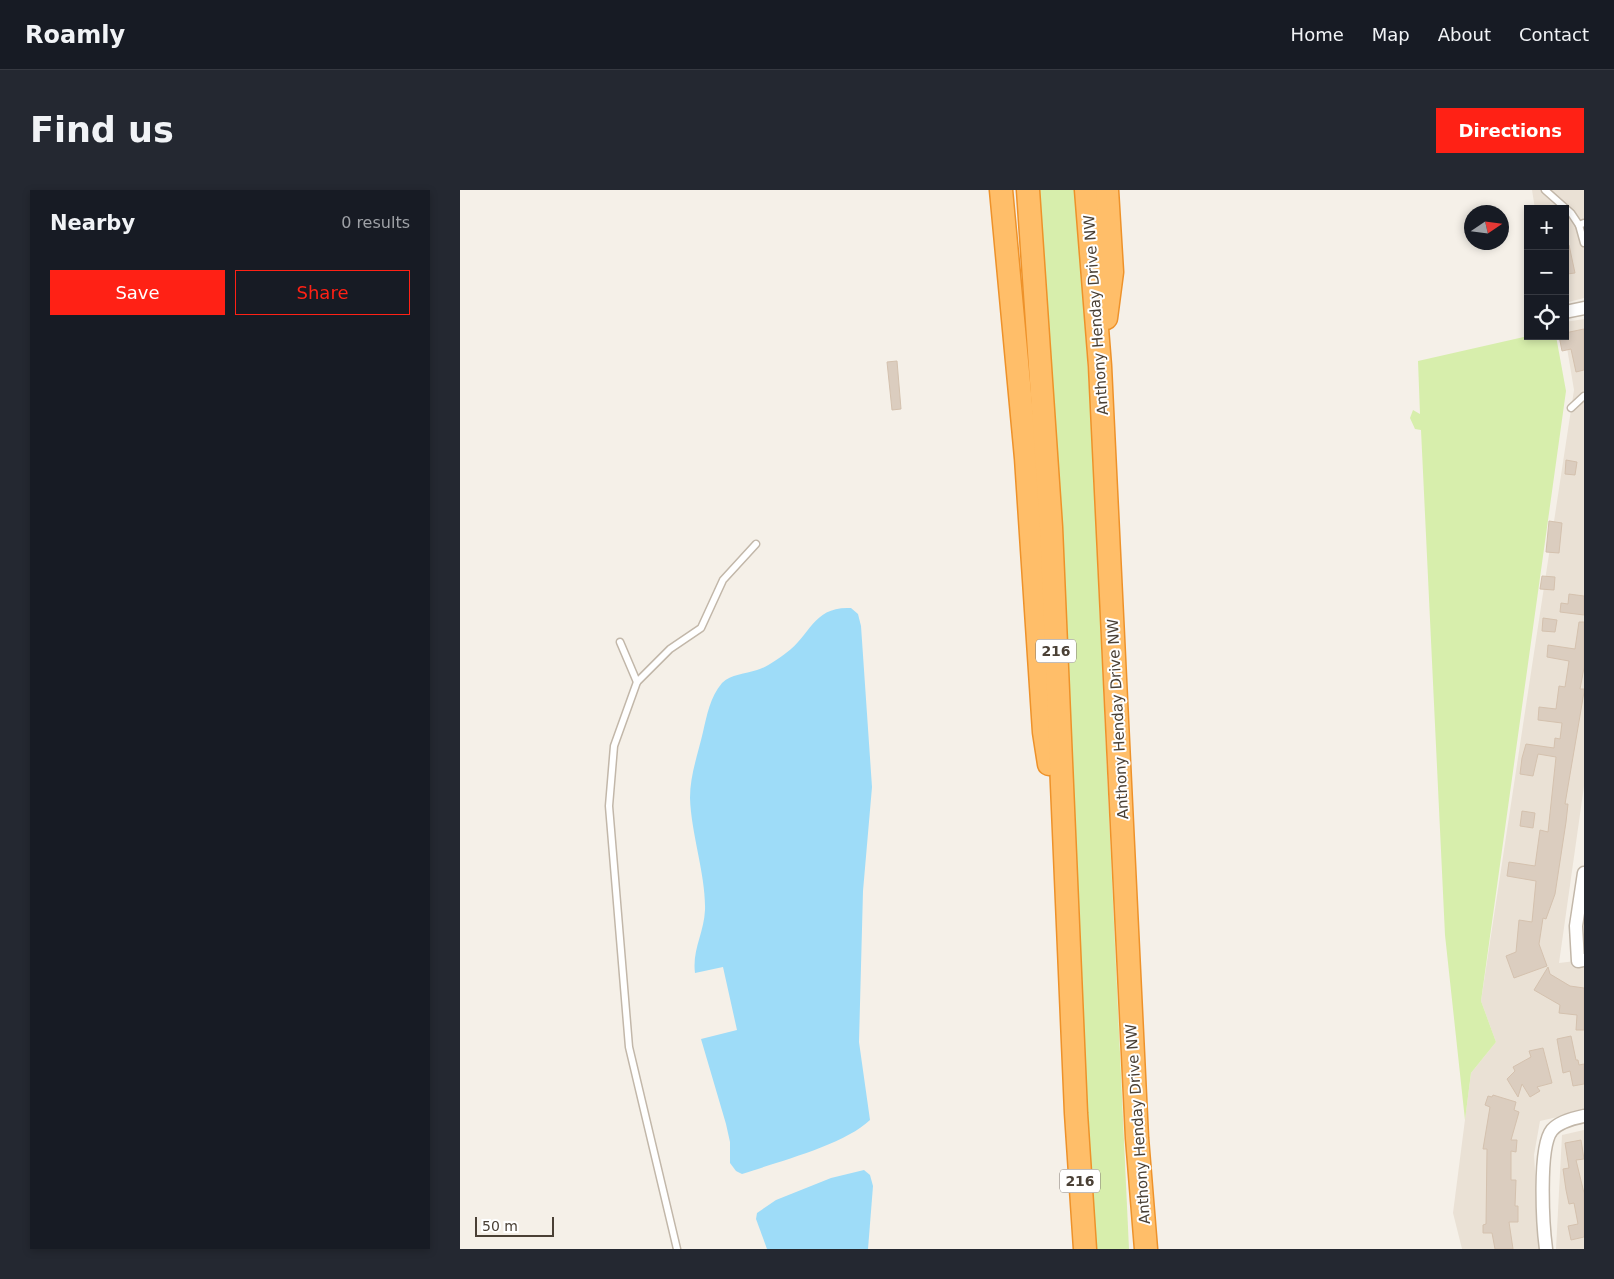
<!DOCTYPE html>
<meta charset="utf-8">
<style>
body{margin:0;font-family:"DejaVu Sans",sans-serif;background:#242831;color:#f1f3f6}
.controls{position:absolute;right:15px;top:15px;display:grid;overflow:hidden;border-radius:0px;box-shadow:0 2px 8px #0003}
.controls button{width:45px;height:45px;display:grid;place-items:center;padding:0;border:0;border-bottom:1px solid #363941;background:#171b24;color:#f1f3f6;font:25px sans-serif}
.compass{position:absolute;left:1004px;top:15px;width:45px;height:45px;border-radius:50%;background:#171b24;box-shadow:0 2px 8px #0003;rotate:77deg}
.scale{position:absolute;left:15px;bottom:12px;width:79px;box-sizing:border-box;padding-left:5px;border:2px solid #4a4035;border-top:0;font-size:14px;line-height:18px;white-space:nowrap;color:#4a4035;-webkit-text-stroke:4px #fff;paint-order:stroke}
.list{margin:0;padding:0;list-style:none}
h2{display:flex;justify-content:space-between;align-items:center;height:65px;margin:0;padding:0 20px;font-size:21px}
h2 small{font-size:16px;font-weight:400;color:#9ea1a6}
.actions{display:flex;gap:10px;padding:15px 20px}
.actions a{flex:1;padding:11px 0;border:1px solid #ff2115;border-radius:0px;text-align:center;font-size:18px;color:#ff2115}
.actions .main{background:#ff2115;color:#fff}
.icon{flex:none;width:28px;height:28px;fill:none;stroke:currentColor;stroke-width:2;stroke-linecap:round;stroke-linejoin:round}
.map{position:relative;flex:none;width:1124px;height:1059px;overflow:hidden;border-radius:0px}
header{display:flex;align-items:center;gap:30px;box-sizing:border-box;height:70px;padding:0 25px;background:#171b24;border-bottom:1px solid #363941}
header strong{font-size:24px}
nav{display:flex;gap:28px;margin-inline-start:auto;font-size:18px}
.intro{display:flex;align-items:center;justify-content:space-between;box-sizing:border-box;height:120px;padding:0 30px}
h1{margin:0;font-size:35px}
.button{padding:12px 22px;border-radius:0px;background:#ff2115;color:#fff;font-size:18px;font-weight:700}
main{display:flex;gap:30px;padding:0 30px}
aside{flex:1;background:#171b24;border-radius:0px;box-shadow:0 2px 8px #0003}
.map>svg:first-child{display:block}
.residential{fill:#eae1d5}
.green{fill:#d7eeac}
.water{fill:#9edcf8}
.building{fill:#dbcdbf;stroke:#d4c1ae}
.lines{fill:none;stroke-linecap:round;stroke-linejoin:round}
.service-casing{stroke:#c2b7a9;stroke-width:9}
.minor-casing{stroke:#c2b7a9;stroke-width:15}
.motorway-casing{stroke:#ee922a;stroke-width:25}
.service{stroke:#fff;stroke-width:6}
.minor{stroke:#fff;stroke-width:12}
.motorway{stroke:#ffbe69;stroke-width:22}
.labels{text-anchor:middle;dominant-baseline:central;stroke-width:4;stroke-linejoin:round;paint-order:stroke}
.shield{fill:#fff;stroke:#807972;stroke-width:1}
.shield-label{font-size:14px;font-weight:bold;fill:#4a4035}
.street-label{font-size:15px;fill:#4a4035;stroke:#fff}
</style>
<header>
<strong>Roamly</strong>
<nav><a>Home</a><a>Map</a><a>About</a><a>Contact</a></nav>
</header>
<div class="intro"><h1>Find us</h1><a class="button">Directions</a></div>
<main>
<aside>
<h2>Nearby<small>0 results</small></h2>
<ul class="list">
</ul>
<div class="actions"><a class="main">Save</a><a>Share</a></div>
</aside>
<div class="map">
<svg width="1124" height="1059" viewBox="0 0 1124 1059">
<rect width="100%" height="100%" fill="#f5f0e8"/>
<g class="residential">
<polygon points="1072,0 1124,0 1124,108 1105,113 1105,19 1075,19"/>
<polygon points="1124,129 1124,596 1099,773 1124,770 1124,921 1080,931 1074,965 1080,1059 1002,1059 993,1023 1011,883 1036,852 1021,811 1114,200 1105,146 1105,132"/>
<polygon points="1124,940 1124,1059 1096,1059 1102,945"/>
</g>
<g class="green">
<polygon points="576,0 615,0 617,16 630,212 669,1059 637,1059 622,905"/>
<polygon points="1068,146 1096,146 1106,201 1021,811 1036,852 1011,883 1005,930 985,745 961,240 955,239 950,228 953,220 960,224 958,171"/>
</g>
<g class="water">
<path d="M 391,418 L 398,424 L 401,436 L 412,597 L 403,701 L 399,852 L 410,930 C 384,955 317,972 282,984 L 276,981 L 270,973 L 270,952 L 266,934 L 241,849 L 277,840 L 263,777 L 235,783 C 232,760 244,743 245,720 C 246,686 231,643 230,608 C 230,585 238,564 243,542 C 247,525 250,507 262,493 C 271,484 285,484 297,480 C 307,477 318,469 326,463 C 351,445 353,416 391,418 Z"/>
<polygon points="404,980 410,985 413,996 408,1059 307,1059 296,1029 297,1023 316,1010 371,988"/>
</g>
<g class="building">
<polygon points="1105,55 1109,55 1115,83 1107,84"/>
<polygon points="1124,139 1124,180 1116,182 1111,159 1102,161 1099,146 1105,146 1105,143"/>
<polygon points="437,171 441,219 432,220 427,172"/>
<polygon points="1106,270 1117,272 1115,285 1105,284"/>
<polygon points="1089,331 1102,333 1099,363 1086,362"/>
<polygon points="1082,386 1095,387 1094,400 1080,399"/>
<polygon points="1109,404 1124,406 1124,425 1100,422 1101,413 1108,414"/>
<polygon points="1083,428 1097,430 1095,442 1082,441"/>
<polygon points="1119,432 1124,432 1124,478 1120,499 1124,499 1124,502 1105,614 1108,614 1106,632 1095,704 1086,729 1083,728 1079,754 1087,776 1054,788 1046,766 1056,762 1059,730 1072,732 1076,691 1047,686 1049,672 1075,676 1080,640 1088,642 1096,567 1078,564 1073,586 1060,584 1062,568 1066,554 1094,558 1095,548 1100,549 1102,533 1078,530 1079,517 1096,519 1099,496 1105,497 1109,471 1087,467 1088,455 1115,459"/>
<polygon points="1062,621 1075,623 1073,638 1060,636"/>
<polygon points="1088,777 1090,784 1110,796 1124,798 1124,840 1116,840 1117,825 1099,823 1100,815 1074,800"/>
<polygon points="1111,846 1116,870 1118,870 1119,875 1124,874 1124,894 1113,896 1110,881 1103,883 1097,849"/>
<polygon points="1083,858 1092,893 1077,897 1080,901 1070,907 1062,894 1058,907 1047,889 1055,881 1053,877 1071,867 1069,861"/>
<polygon points="1033,905 1056,912 1054,920 1059,922 1051,950 1057,950 1056,962 1051,961 1051,990 1056,990 1055,1016 1058,1016 1058,1032 1049,1032 1053,1059 1035,1059 1032,1043 1023,1043 1023,1035 1026,1034 1027,959 1023,959 1030,917 1025,915 1028,906 1032,907"/>
<polygon points="1121,950 1124,969 1116,970 1124,1003 1124,1047 1111,1050 1108,1036 1118,1034 1114,1013 1109,1014 1106,1000 1103,979 1109,978 1105,953"/>
</g>
<g class="lines">
<defs>
<g id="service">
<polyline points="1085,0 1111,23 1119,35 1124,33"/>
<polyline points="1119,35 1124,53"/>
<polyline points="1111,218 1124,206"/>
<polyline points="160,452 177,492"/>
<polyline points="217,1059 169,857 149,616 154,556 177,492 210,459 241,438 263,390 296,354"/>
</g>
<g id="minor">
<polyline points="1105,122 1124,118"/>
<polyline points="1124,683 1116,736 1118,771 1124,770"/>
<path d="M 1086,1059 C 1083,1037 1078,957 1092,940 C 1099,932 1114,928 1124,926"/>
</g>
<g id="motorway">
<polyline points="541,0 566,268 584,542 589,574"/>
<polyline points="568,0 591,337 616,923 625,1059"/>
<polyline points="626,0 640,176 677,948 686,1059"/>
<polyline points="646,128 652,82 647,0"/>
</g>
</defs>
<use href="#service" class="service-casing"/>
<use href="#minor" class="minor-casing"/>
<use href="#motorway" class="motorway-casing"/>
<use href="#service" class="service"/>
<use href="#minor" class="minor"/>
<use href="#motorway" class="motorway"/>
</g>
<g class="labels">
<g class="shield">
<rect x="576" y="449.5" width="40" height="23" rx="4"/>
<rect x="600" y="979.5" width="40" height="23" rx="4"/>
</g>
<g class="shield-label">
<text x="596" y="461">216</text>
<text x="620" y="991">216</text>
</g>
<g class="street-label">
<text transform="translate(636 125) rotate(-94)">Anthony Henday Drive NW</text>
<text transform="translate(658 529) rotate(-93)">Anthony Henday Drive NW</text>
<text transform="translate(678 934) rotate(-94)">Anthony Henday Drive NW</text>
</g>
</g>
</svg>
<div class="controls">
<button>+</button>
<button>−</button>
<button><svg class="icon" aria-label="locate" viewBox="0 0 24 24"><circle cx="12" cy="12" r="6"/><path d="M12 2v4M12 18v4M2 12h4M18 12h4"/></svg></button>
</div>
<svg class="compass" viewBox="-18 -18 36 36"><path d="M0-13l5 13h-10z" fill="#e53935"/><path d="M0 13l5-13h-10z" fill="#9ea1a6"/></svg>
<div class="scale">50 m</div>
</div>
</main>
